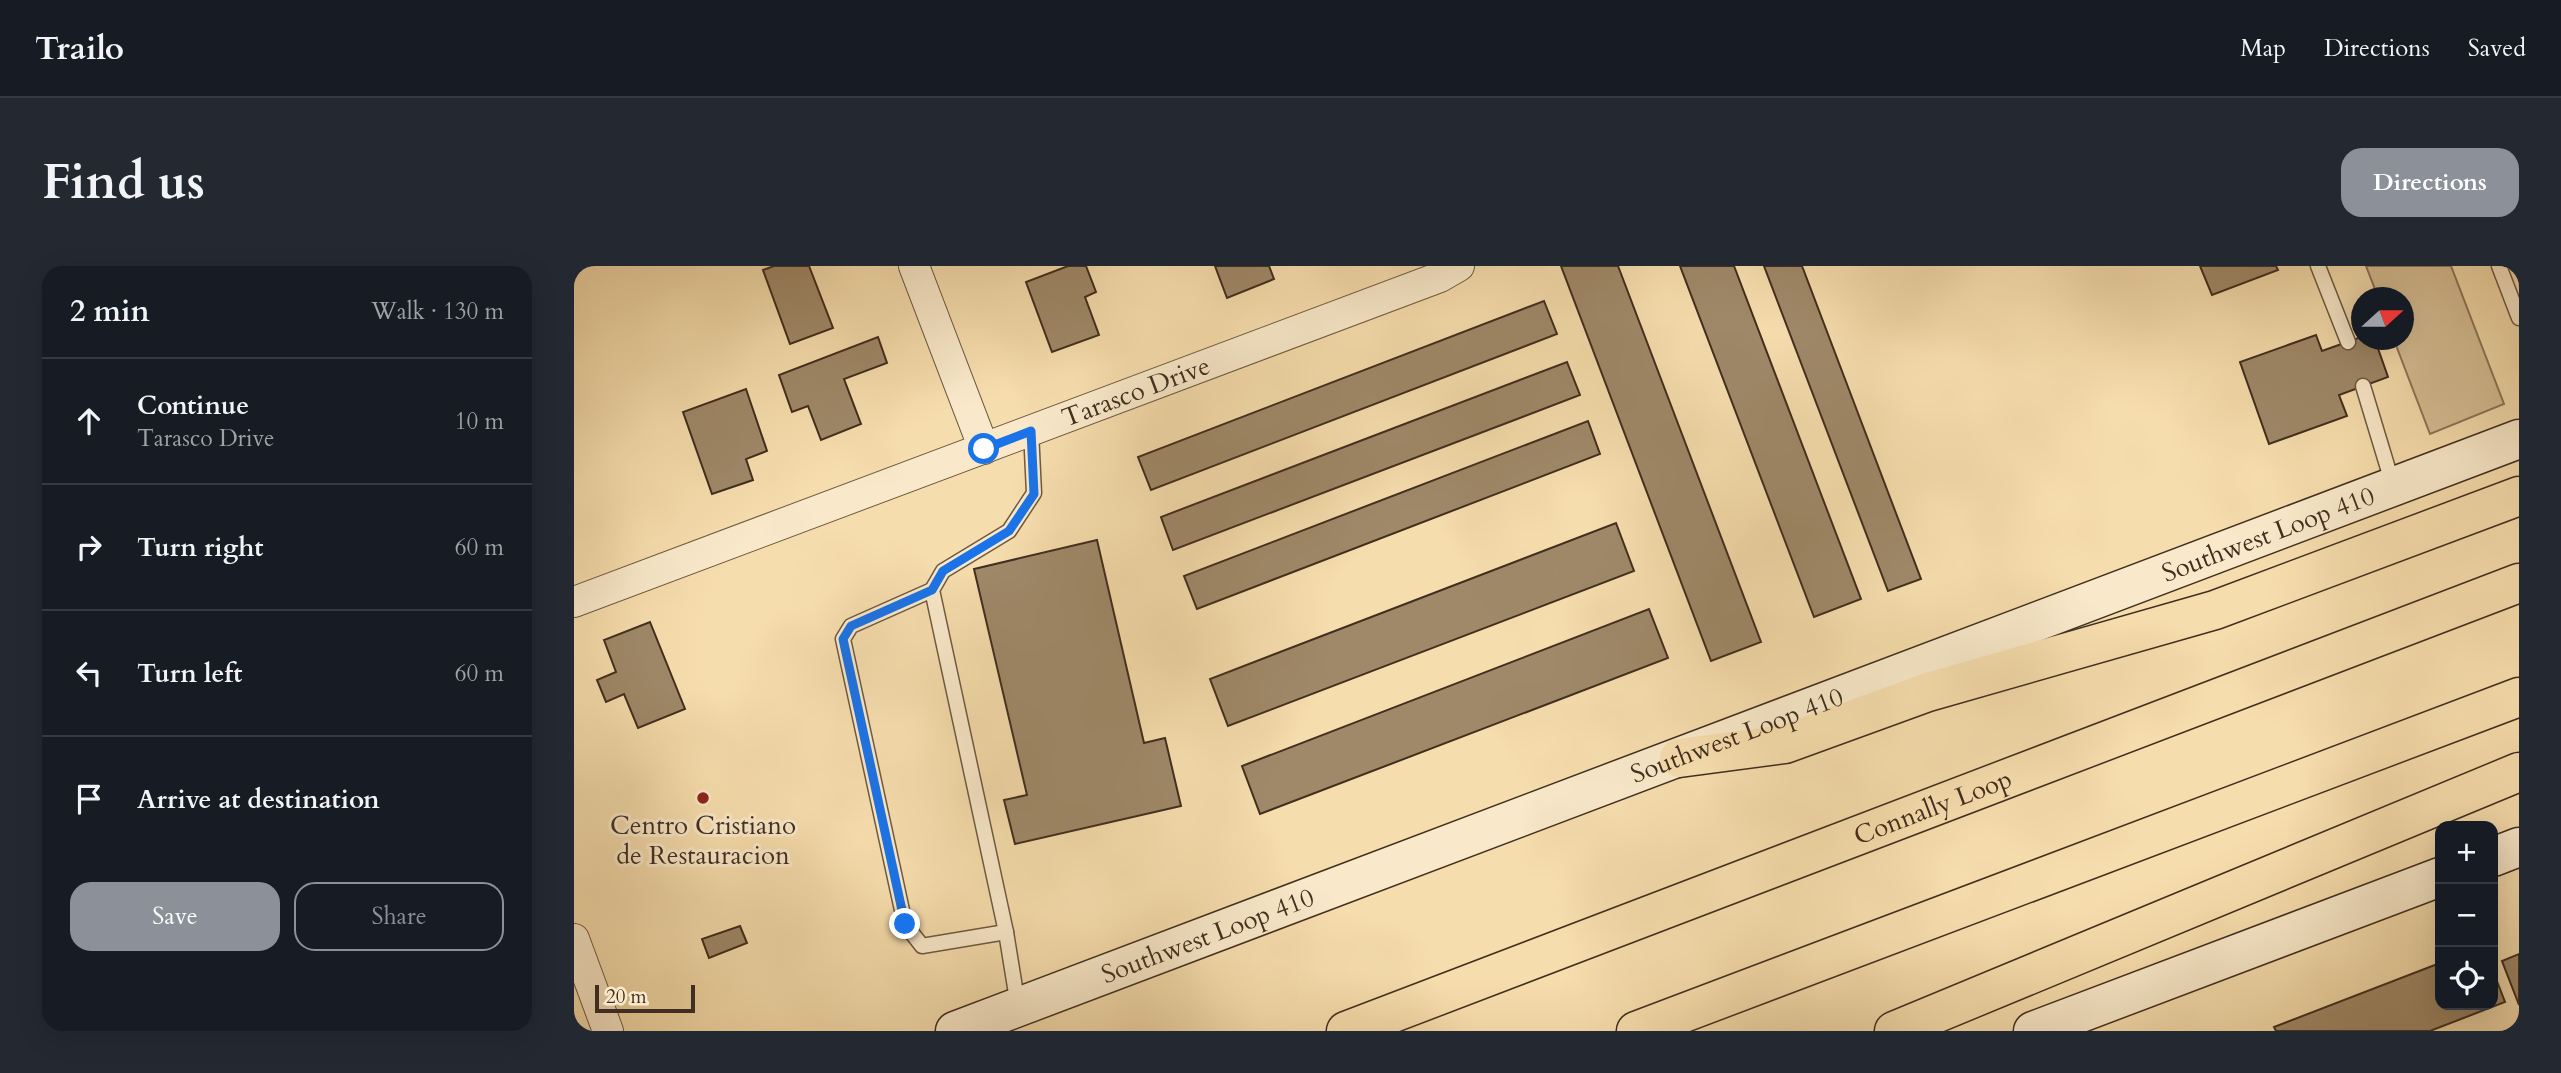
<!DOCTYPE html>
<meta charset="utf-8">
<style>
body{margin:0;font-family:Cardo,serif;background:#242831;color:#f1f3f6}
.controls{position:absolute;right:21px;bottom:21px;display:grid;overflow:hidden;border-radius:14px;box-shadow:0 7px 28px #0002}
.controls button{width:63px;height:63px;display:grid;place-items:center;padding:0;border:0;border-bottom:2px solid #363941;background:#171b24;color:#f1f3f6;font:35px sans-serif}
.compass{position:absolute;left:1777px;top:21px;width:63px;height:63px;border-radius:50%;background:#171b24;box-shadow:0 7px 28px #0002;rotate:69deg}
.scale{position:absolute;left:21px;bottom:18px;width:100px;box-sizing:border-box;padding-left:7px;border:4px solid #412e1f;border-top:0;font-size:19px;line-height:24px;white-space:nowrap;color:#412e1f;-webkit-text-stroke:5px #f9e9ca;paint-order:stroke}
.stop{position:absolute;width:21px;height:21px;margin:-16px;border:5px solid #1a73e8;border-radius:50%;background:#fff}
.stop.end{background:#1a73e8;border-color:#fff;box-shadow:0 2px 7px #0008}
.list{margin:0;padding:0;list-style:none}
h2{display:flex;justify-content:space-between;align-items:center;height:91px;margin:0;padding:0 28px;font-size:30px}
h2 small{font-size:23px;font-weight:400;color:#9ea1a6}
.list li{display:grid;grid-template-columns:46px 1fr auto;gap:21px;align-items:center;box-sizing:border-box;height:126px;padding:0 28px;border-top:2px solid #363941}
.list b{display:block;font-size:26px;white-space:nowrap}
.list p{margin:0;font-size:23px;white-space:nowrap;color:#9ea1a6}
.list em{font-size:23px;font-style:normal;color:#9ea1a6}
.actions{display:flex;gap:14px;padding:21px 28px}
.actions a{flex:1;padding:16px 0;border:2px solid #8c9099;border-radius:21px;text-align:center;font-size:24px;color:#8c9099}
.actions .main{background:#8c9099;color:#fff}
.icon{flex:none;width:38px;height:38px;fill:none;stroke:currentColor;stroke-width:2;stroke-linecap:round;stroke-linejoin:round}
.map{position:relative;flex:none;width:1945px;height:765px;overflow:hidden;border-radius:21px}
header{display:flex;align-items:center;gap:42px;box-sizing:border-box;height:98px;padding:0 35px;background:#171b24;border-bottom:2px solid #363941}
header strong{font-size:33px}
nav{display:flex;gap:38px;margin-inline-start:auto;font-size:24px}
.intro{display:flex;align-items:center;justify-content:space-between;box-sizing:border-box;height:168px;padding:0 42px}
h1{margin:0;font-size:49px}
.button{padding:18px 32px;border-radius:21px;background:#8c9099;color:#fff;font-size:24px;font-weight:700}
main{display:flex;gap:42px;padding:0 42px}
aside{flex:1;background:#171b24;border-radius:21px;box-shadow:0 7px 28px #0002}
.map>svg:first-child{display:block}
.green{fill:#d7bf95;stroke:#8c765a;stroke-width:2}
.building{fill:#9f8969;stroke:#412e1f;stroke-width:2}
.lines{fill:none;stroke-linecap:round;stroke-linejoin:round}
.service-casing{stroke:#6e5a42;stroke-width:17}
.minor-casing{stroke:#6e5a42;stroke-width:32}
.secondary-casing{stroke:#412e1f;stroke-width:41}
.motorway-casing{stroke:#412e1f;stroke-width:41}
.service{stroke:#f9e9ca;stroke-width:14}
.minor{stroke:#f9e9ca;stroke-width:30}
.secondary{stroke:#f9e9ca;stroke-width:38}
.motorway{stroke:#f6ddad;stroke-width:38}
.route{stroke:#1a73e8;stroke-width:9}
.poi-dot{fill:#8f2418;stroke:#f9e9ca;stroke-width:2.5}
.labels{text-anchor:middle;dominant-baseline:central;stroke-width:6;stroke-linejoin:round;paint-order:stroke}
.street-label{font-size:26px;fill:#412e1f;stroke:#f9e9ca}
.poi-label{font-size:26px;fill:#412e1f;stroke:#f9e9ca}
</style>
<header>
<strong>Trailo</strong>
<nav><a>Map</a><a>Directions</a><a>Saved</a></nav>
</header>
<div class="intro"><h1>Find us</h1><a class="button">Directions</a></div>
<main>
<aside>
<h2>2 min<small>Walk · 130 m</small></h2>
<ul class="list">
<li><svg class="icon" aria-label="ahead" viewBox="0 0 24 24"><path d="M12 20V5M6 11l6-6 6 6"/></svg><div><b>Continue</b><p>Tarasco Drive</p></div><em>10 m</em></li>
<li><svg class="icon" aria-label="right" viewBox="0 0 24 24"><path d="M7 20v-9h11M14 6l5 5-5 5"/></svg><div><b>Turn right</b></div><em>60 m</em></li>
<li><svg class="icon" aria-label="left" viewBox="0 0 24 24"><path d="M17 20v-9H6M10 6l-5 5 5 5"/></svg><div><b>Turn left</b></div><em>60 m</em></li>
<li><svg class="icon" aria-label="arrive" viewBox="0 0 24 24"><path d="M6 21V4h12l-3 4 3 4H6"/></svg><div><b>Arrive at destination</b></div></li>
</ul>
<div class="actions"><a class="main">Save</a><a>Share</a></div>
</aside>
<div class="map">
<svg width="1945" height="765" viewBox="0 0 1945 765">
<rect width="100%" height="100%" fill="#f6ddad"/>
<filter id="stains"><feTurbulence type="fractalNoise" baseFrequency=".00286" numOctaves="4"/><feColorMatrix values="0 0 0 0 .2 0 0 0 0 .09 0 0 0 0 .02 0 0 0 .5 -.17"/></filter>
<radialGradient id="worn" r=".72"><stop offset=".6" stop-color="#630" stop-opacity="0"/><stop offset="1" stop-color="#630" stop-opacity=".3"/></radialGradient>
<polygon class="green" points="1792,0 1877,0 1930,138 1856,168 1820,74 1829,74 1829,32 1804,31"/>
<g class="building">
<polygon points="200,0 235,0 259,62 216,78 189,4"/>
<polygon points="494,0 512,0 522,26 511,31 525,69 478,86 452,16"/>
<polygon points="641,0 695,0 700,13 653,32"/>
<polygon points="987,0 1044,0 1187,376 1137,395"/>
<polygon points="1106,0 1160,0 1287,333 1240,351"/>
<polygon points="1190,0 1228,0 1347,313 1314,325"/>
<polygon points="1626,0 1702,0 1704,4 1638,29"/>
<polygon points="970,35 983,68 577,224 564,191"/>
<polygon points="1742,69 1748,85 1787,71 1801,74 1814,111 1765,129 1773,150 1695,178 1666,96"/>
<polygon points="304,71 313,97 270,113 287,158 247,174 234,140 218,146 205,109"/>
<polygon points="993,96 1006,129 599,284 587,251"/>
<polygon points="172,123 193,185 172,193 179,214 138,228 109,146"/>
<polygon points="1014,155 1026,188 623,343 610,310"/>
<polygon points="1042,257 1060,305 654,460 636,413"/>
<polygon points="523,274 570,477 591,472 607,540 441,578 430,534 453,529 400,303"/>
<polygon points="1075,343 1094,392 686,548 668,500"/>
<polygon points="76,356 111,443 64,462 50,428 32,436 23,414 42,406 30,374"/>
<polygon points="166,660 173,677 135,692 128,673"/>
<polygon points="1945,688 1945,739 1928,695"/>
<polygon points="1866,697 1866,739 1919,739 1919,705 1931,736 1856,765 1702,765 1700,761"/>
</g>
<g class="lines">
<defs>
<g id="service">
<polyline points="1744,0 1774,76"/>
<polyline points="1925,0 1945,52"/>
<polyline points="1789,120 1819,219"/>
<polyline points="358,324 277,360 269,373 331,658 348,680 432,666"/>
<polyline points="444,740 432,666 358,324 369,305 435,265 460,227 457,165"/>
</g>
<g id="minor">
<polyline points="340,0 410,183"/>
<path id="s1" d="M 0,336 L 866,11 L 885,0"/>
<polyline points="0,673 34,765"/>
</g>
<g id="secondary">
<polyline points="1919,591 1945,581"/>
<path id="s2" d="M 381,765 L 1945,173"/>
<polyline points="1459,765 1866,611"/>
</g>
<g id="motorway">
<polyline points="1105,492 1211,478 1354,426 1641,344 1945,230"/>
<path id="s3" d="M 772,765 L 1945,317"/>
<polyline points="1062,765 1945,431"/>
<polyline points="1320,765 1945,506"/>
</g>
</defs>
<use href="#service" class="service-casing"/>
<use href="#minor" class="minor-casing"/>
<use href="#secondary" class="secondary-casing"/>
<use href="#motorway" class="motorway-casing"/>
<use href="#service" class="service"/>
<use href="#minor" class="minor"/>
<use href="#secondary" class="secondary"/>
<use href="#motorway" class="motorway"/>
</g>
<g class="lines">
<polyline class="route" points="331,658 269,373 277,360 358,324 369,305 435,265 460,228 457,165 410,183"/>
</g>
<circle class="poi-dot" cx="129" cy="532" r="7"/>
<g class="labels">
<g class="street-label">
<text stroke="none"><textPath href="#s1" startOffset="600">Tarasco Drive</textPath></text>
<text stroke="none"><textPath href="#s2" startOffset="1404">Southwest Loop 410</textPath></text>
<text stroke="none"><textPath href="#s2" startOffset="836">Southwest Loop 410</textPath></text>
<text stroke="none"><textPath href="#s3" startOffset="628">Connally Loop</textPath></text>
<text stroke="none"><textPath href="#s2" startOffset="270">Southwest Loop 410</textPath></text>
</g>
<g class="poi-label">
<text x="129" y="559">Centro Cristiano<tspan x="129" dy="30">de Restauracion</tspan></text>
</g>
</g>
<rect width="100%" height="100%" filter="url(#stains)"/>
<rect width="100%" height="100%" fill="url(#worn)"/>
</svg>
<div class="controls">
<button>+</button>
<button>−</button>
<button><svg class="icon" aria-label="locate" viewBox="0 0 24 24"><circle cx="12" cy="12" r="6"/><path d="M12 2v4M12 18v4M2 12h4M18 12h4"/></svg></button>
</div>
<svg class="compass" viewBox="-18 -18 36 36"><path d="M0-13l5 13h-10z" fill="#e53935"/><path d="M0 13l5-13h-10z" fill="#9ea1a6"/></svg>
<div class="scale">20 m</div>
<div class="stop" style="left:410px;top:183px"></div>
<div class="stop end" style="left:331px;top:658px"></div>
</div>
</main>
